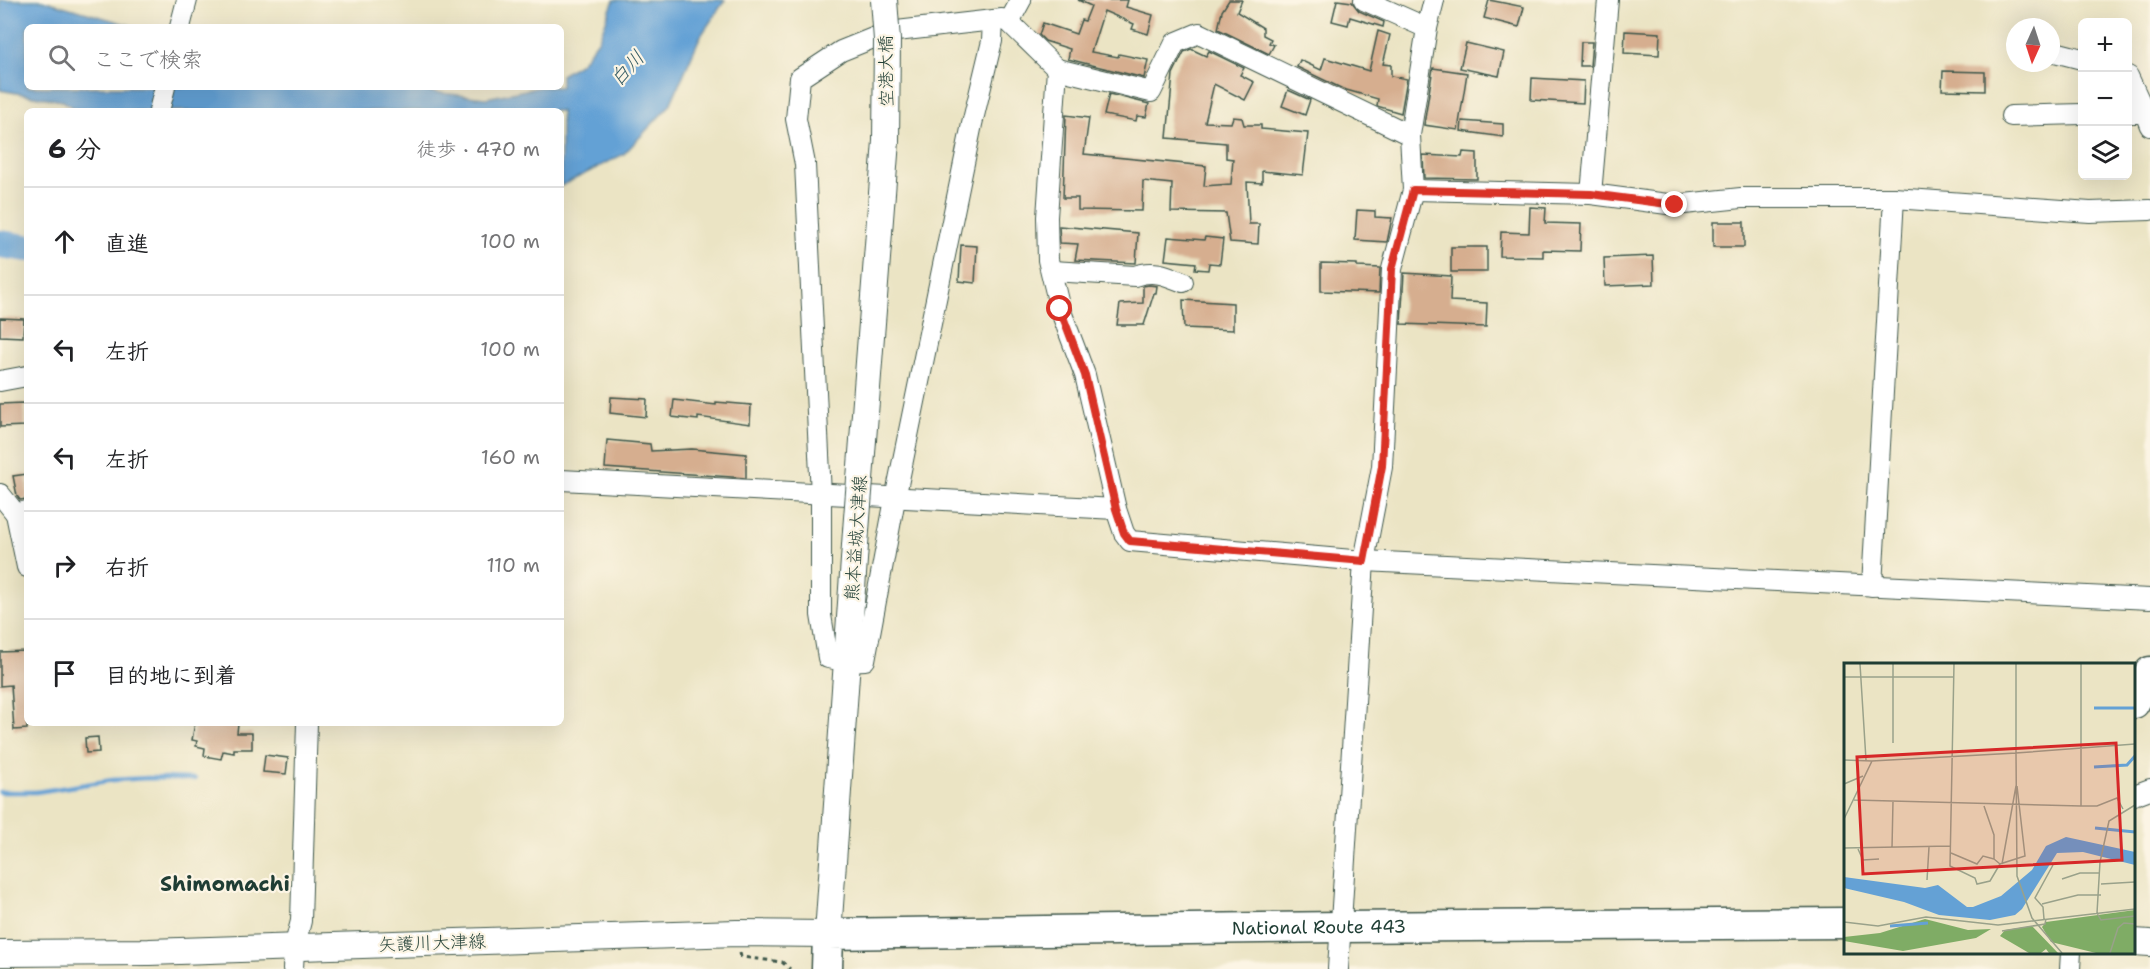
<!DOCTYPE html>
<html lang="ja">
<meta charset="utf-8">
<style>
body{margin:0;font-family:"Shantell Sans","Klee One",sans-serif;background:#f6f6f6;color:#202124}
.controls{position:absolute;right:18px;top:18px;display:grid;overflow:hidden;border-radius:9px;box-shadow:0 6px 24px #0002}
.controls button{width:54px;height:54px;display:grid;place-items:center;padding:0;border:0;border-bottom:2px solid #e0e0e0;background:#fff;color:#202124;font:30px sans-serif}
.compass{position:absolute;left:2006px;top:18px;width:54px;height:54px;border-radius:50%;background:#fff;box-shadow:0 6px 24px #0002;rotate:183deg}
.stop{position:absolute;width:18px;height:18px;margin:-14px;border:4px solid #d93025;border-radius:50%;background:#fff}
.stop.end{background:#d93025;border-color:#fff;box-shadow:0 2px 6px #0008}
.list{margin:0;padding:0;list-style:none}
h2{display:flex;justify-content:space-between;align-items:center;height:78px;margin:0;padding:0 24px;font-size:26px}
h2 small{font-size:20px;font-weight:400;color:#757577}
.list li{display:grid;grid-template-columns:39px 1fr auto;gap:18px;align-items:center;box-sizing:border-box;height:108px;padding:0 24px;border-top:2px solid #e0e0e0}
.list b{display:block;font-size:22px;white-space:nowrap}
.list em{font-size:20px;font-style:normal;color:#757577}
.icon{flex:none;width:33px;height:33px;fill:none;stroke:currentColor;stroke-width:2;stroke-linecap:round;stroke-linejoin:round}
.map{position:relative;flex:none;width:2150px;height:969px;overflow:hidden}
.search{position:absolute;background:#fff;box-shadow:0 6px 24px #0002;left:24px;top:24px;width:540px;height:66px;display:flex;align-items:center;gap:15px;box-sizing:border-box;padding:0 21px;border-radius:9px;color:#757577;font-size:22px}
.panel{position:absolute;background:#fff;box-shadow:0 6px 24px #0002;left:24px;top:108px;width:540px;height:618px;border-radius:9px}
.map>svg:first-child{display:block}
.water{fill:#64a1d5;stroke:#426f84;stroke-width:1.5}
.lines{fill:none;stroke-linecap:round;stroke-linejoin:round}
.stream{stroke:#64a1d5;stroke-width:4.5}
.river{stroke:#64a1d5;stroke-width:28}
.building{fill:#d6ae8f}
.minor-casing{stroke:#3e564a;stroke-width:22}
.major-casing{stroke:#3e564a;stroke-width:28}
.highway-casing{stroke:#3e564a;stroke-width:33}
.path{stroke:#3e564a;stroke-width:3;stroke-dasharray:4.5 4.5;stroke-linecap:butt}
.minor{stroke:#fff;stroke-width:20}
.major{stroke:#fff;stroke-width:26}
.highway{stroke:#fff;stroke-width:30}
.major-bridge-casing{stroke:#3e564a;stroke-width:28;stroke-linecap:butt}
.major-bridge{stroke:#fff;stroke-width:26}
.route{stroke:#d93025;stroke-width:8}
.labels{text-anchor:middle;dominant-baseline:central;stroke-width:4.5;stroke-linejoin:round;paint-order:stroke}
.street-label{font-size:18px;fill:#1f3d34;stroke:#fcf5e5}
.water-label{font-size:20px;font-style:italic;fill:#345b64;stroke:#fcf5e5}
.quarter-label{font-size:21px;font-weight:bold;fill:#1f3d34;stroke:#fcf5e5}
.inset-river{fill:none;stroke:#64a1d5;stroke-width:3}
.inset-road{fill:none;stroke:#99a18a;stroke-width:1.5}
.view{fill:#d62828;fill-opacity:0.15;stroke:#d62828;stroke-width:3}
.inset-edge{fill:none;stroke:#1f3d34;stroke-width:3}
</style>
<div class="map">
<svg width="2150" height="969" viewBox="0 0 2150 969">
<rect width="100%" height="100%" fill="#fcf5e5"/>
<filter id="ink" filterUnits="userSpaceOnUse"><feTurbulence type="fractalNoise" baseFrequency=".0167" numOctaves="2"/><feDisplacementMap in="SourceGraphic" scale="12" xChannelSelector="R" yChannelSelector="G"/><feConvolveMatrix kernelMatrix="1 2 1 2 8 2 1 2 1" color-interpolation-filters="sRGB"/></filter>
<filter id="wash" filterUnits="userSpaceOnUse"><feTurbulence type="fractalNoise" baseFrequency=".008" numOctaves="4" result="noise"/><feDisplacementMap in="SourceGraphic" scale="24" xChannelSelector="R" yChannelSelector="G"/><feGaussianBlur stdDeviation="1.35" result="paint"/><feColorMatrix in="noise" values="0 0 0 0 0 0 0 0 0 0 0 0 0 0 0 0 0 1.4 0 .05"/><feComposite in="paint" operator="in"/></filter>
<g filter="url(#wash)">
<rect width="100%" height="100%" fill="#ebe4c4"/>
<polygon class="water" points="0,0 42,0 136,27 27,27 27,87 387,87 486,98 540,87 561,87 561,75 581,63 599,39 614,0 725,0 700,37 670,105 624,154 561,186 561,111 79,111 63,101 0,90"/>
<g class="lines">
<polyline class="stream" points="0,792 36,792 113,780 148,778 195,779"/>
<polyline class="river" points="0,244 27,248"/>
</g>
<g id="blocks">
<g class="building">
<polygon points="1078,0 1128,0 1126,7 1153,15 1148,34 1132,29 1134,24 1104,11 1091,52 1118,57 1119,54 1148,60 1144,78 1068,59 1070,49 1045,41 1039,35 1043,23 1076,34 1081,20 1085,21 1091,6"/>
<polygon points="1229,0 1242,0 1237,12 1263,28 1263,35 1271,39 1269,43 1274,45 1269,54 1218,29 1222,11"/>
<polygon points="1337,0 1352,2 1359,11 1384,22 1383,27 1350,17 1348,25 1332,21"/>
<polygon points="1489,0 1524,7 1519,27 1484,18"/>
<polygon points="1378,31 1390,35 1383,64 1391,65 1391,76 1407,79 1401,113 1377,106 1378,99 1343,89 1297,67 1300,60 1321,70 1325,58 1369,71"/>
<polygon points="1625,31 1660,33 1659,55 1624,53"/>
<polygon points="1581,42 1592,42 1590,66 1580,66"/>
<polygon points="1466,43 1504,52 1499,76 1460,68"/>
<polygon points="1191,49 1206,56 1209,51 1244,68 1240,75 1254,82 1245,100 1214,84 1205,122 1231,123 1233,117 1242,118 1244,125 1261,125 1261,129 1308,133 1303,175 1262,171 1262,183 1247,182 1249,224 1259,224 1258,244 1230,242 1226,213 1171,212 1172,184 1143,181 1142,211 1078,210 1078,198 1063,198 1066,115 1089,118 1084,154 1206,166 1204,186 1231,184 1233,159 1226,158 1226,143 1167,138 1173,74 1184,52"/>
<polygon points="1433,68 1467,73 1458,130 1424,125"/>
<polygon points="1943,71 1985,72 1985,91 1942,90"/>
<polygon points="1532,78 1584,81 1583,103 1531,100"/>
<polygon points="1288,90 1310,100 1305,115 1282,106"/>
<polygon points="1109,94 1149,104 1146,117 1137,116 1136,121 1104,115"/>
<polygon points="1462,121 1503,124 1503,137 1461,131"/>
<polygon points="1463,152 1477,153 1477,179 1424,178 1423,155 1462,157"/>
<polygon points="1530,207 1546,208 1545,223 1581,224 1580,251 1543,250 1543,257 1500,256 1501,232 1529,233"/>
<polygon points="1357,210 1375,211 1375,217 1392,218 1387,242 1355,240"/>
<rect x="1713" y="222" width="31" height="25"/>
<polygon points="1059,226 1138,233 1136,263 1075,260 1078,244 1060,243"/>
<polygon points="1168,237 1204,240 1205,237 1223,239 1220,264 1209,263 1208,270 1195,269 1196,263 1165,260"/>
<polygon points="961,245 977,246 975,283 959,281"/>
<rect x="1451" y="247" width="36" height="25"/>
<polygon points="1653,256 1654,284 1605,286 1604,258"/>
<polygon points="1321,263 1357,264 1357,267 1380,268 1379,293 1321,291"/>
<polygon points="1404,273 1451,276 1450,301 1487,303 1486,327 1401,324"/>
<polygon points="1149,285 1157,286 1156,293 1154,293 1144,325 1117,325 1120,304 1143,303 1143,286"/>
<polygon points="1183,300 1233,303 1233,330 1184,328"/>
<polygon points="0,318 24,319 23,337 0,336"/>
<polygon points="611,397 647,399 646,417 610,413"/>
<polygon points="674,400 716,405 716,402 751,405 750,424 698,417 698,420 672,417"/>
<polygon points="24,403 25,426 0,427 0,404"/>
<polygon points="607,440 650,444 651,451 692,449 746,454 746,478 605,468"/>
<polygon points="27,474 27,499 20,500 17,496 13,476"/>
<polygon points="26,651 27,729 14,730 11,685 0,686 0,652"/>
<polygon points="195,723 238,723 237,733 252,733 252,749 234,749 234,753 223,751 221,759 204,756 205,748 196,746 197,741 192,740"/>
<polygon points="98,737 99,752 86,753 85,738"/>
<polygon points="265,755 288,758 286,774 263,772"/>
</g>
</g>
</g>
<g filter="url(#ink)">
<use href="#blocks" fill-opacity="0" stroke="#3e564a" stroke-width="1.5"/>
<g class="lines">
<defs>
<g id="minor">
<polyline points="993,20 992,41 972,124 895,499 865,660 847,661 828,658 821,615 821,495 805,164 796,119 800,78 841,51 888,32 1002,19 1009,22 1057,69 1047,217 1048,260 1060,309 1085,375 1116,509 1124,533 1130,541 1364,561 2150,599"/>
<polyline points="1009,22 1021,0"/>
<polyline points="180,27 187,0"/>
<polyline points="1427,28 1434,0"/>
<polyline points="2051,51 2082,59"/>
<polyline points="1057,69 1151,92 1175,43 1199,33 1410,135"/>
<polyline points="2128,76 2145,113"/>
<polyline points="159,111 165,87"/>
<polyline points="2128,113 2145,113 2150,126"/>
<polyline points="2011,116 2082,114"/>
<polyline points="1413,190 1591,194 1675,205 1741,198 1894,198 2090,212 2150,210"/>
<polyline points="1591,194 1608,0"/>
<path d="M 1052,271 L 1135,276 C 1153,269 1166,275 1183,282"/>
<polyline points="0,381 27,376"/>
<polyline points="561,480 1116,509"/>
<polyline points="0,494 16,514 27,511"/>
<polyline points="16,514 27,567"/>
<polyline points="1872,586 1894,198"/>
<polyline points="2134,795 2150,789"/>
<polyline points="293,969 294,948 301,921 307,723"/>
<polyline points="1338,969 1364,561 1382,467 1392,269 1413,190 1410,135 1427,28 1364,0"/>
<polyline points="2070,969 2071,952"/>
</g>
<g id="major">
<polyline points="863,440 886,141"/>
<polyline points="2134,942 2150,943"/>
<polyline points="0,953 149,952 737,933 828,934 856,531"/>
</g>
<g id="highway">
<polyline points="2134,703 2150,672"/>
<path id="s1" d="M 827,969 L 828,934 L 1340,927 L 1846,923"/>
</g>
</defs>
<use href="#minor" class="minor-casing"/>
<use href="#major" class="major-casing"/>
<use href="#highway" class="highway-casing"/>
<polyline class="path" points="740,953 741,957 782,962 790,969"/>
<use href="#minor" class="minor"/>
<use href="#major" class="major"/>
<use href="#highway" class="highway"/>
<defs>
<g id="major-bridge">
<polyline points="884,0 887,40 886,141"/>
<polyline points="856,531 863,440"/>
</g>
</defs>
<use href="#major-bridge" class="major-bridge-casing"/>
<use href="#major-bridge" class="major-bridge"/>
</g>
</g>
<g class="lines" filter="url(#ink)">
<polyline class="route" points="1060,309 1085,375 1116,509 1124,533 1130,541 1364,561 1382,466 1392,269 1413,190 1591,194 1675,205"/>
</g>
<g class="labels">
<g class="street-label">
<text transform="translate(886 71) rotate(-91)">空港大橋</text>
<text transform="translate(856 538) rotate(-86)">熊本益城大津線</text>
<text stroke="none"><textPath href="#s1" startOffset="526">National Route 443</textPath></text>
<text transform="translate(432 943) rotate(-2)">矢護川大津線</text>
</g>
<g class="water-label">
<text transform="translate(627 68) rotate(-47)">白川</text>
</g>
<g class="quarter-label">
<text x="225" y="884">Shimomachi</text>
</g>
</g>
<g transform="translate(1844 663)">
<rect width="291" height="291" fill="#ebe4c4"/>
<path d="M 291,247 L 291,290 L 252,290 L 207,279 L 198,264 L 202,259 ZM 81,256 L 124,267 L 147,266 L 132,275 L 59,288 L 0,278 L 0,274 L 36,270 ZM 188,263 L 214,290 L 205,290 L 202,286 L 197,290 L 185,290 L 156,273 L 161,267 Z" fill="#7fac65"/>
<path d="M 222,174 L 291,189 L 291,202 L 239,189 L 213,190 L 178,246 L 171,252 L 146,257 L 95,252 L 60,239 L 0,225 L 0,214 L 81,225 L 94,222 L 123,244 L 129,244 L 157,233 L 188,207 L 202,183 Z" fill="#64a1d5"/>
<path class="inset-river" d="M 250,45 L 291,45M 250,104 L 283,102 L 291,93M 251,165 L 291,169M 46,263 L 84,260"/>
<path class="inset-road" d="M 16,1 L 22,97M 49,1 L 49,80M 110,1 L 106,203 L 131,215 L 133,221 L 146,218 L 156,201 L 181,193 L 173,123M 237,1 L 237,143M 0,14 L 110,14M 0,97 L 28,98M 0,121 L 19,113M 10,137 L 237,143 L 253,143 L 273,135 L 279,146M 291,142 L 265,158 L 256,199 L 253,250 L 257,257 L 291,253M 140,143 L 150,172 L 150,196 L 156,201M 0,156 L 28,98 L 172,90 L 172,1M 0,185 L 107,183M 48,185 L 49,138M 14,186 L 19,197 L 35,196M 107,190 L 133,201 L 139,193 L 150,196M 158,201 L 172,123M 218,216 L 236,210 L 256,210M 83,217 L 85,184M 257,221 L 291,219M 198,241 L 234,232 L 257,232M 200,256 L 199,244 L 191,235 L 209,202M 0,259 L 34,263 L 82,254 L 154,262 L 291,246M 158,268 L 201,261 L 202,256M 218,290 L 188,255 L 173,213 L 172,90 L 291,81M 266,290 L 274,265 L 280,260 L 291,261"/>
<path class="view" d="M 272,80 L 278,197 L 19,211 L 13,94 Z"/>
<rect width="291" height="291" class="inset-edge"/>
</g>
</svg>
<div class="controls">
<button>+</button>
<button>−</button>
<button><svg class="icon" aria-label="layers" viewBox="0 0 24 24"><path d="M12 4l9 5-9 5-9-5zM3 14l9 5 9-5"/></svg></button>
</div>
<svg class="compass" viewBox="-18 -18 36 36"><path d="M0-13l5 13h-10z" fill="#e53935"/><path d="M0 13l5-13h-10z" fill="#757577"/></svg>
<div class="stop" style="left:1060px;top:309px"></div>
<div class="stop end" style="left:1675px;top:205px"></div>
<div class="search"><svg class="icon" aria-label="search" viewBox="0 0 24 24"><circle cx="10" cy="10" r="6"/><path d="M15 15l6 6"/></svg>ここで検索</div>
<section class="panel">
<h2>6 分<small>徒歩 · 470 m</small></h2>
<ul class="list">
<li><svg class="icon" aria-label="ahead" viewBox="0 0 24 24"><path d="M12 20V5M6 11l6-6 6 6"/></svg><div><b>直進</b></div><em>100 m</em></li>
<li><svg class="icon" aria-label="left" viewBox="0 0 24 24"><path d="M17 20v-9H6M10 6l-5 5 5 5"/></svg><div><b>左折</b></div><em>100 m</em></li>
<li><svg class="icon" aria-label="left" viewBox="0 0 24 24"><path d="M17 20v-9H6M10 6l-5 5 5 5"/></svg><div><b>左折</b></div><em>160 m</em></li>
<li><svg class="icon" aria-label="right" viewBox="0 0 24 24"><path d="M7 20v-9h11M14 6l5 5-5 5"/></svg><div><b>右折</b></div><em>110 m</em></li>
<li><svg class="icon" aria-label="arrive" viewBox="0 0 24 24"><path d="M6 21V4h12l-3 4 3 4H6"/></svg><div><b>目的地に到着</b></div></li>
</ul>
</section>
</div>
